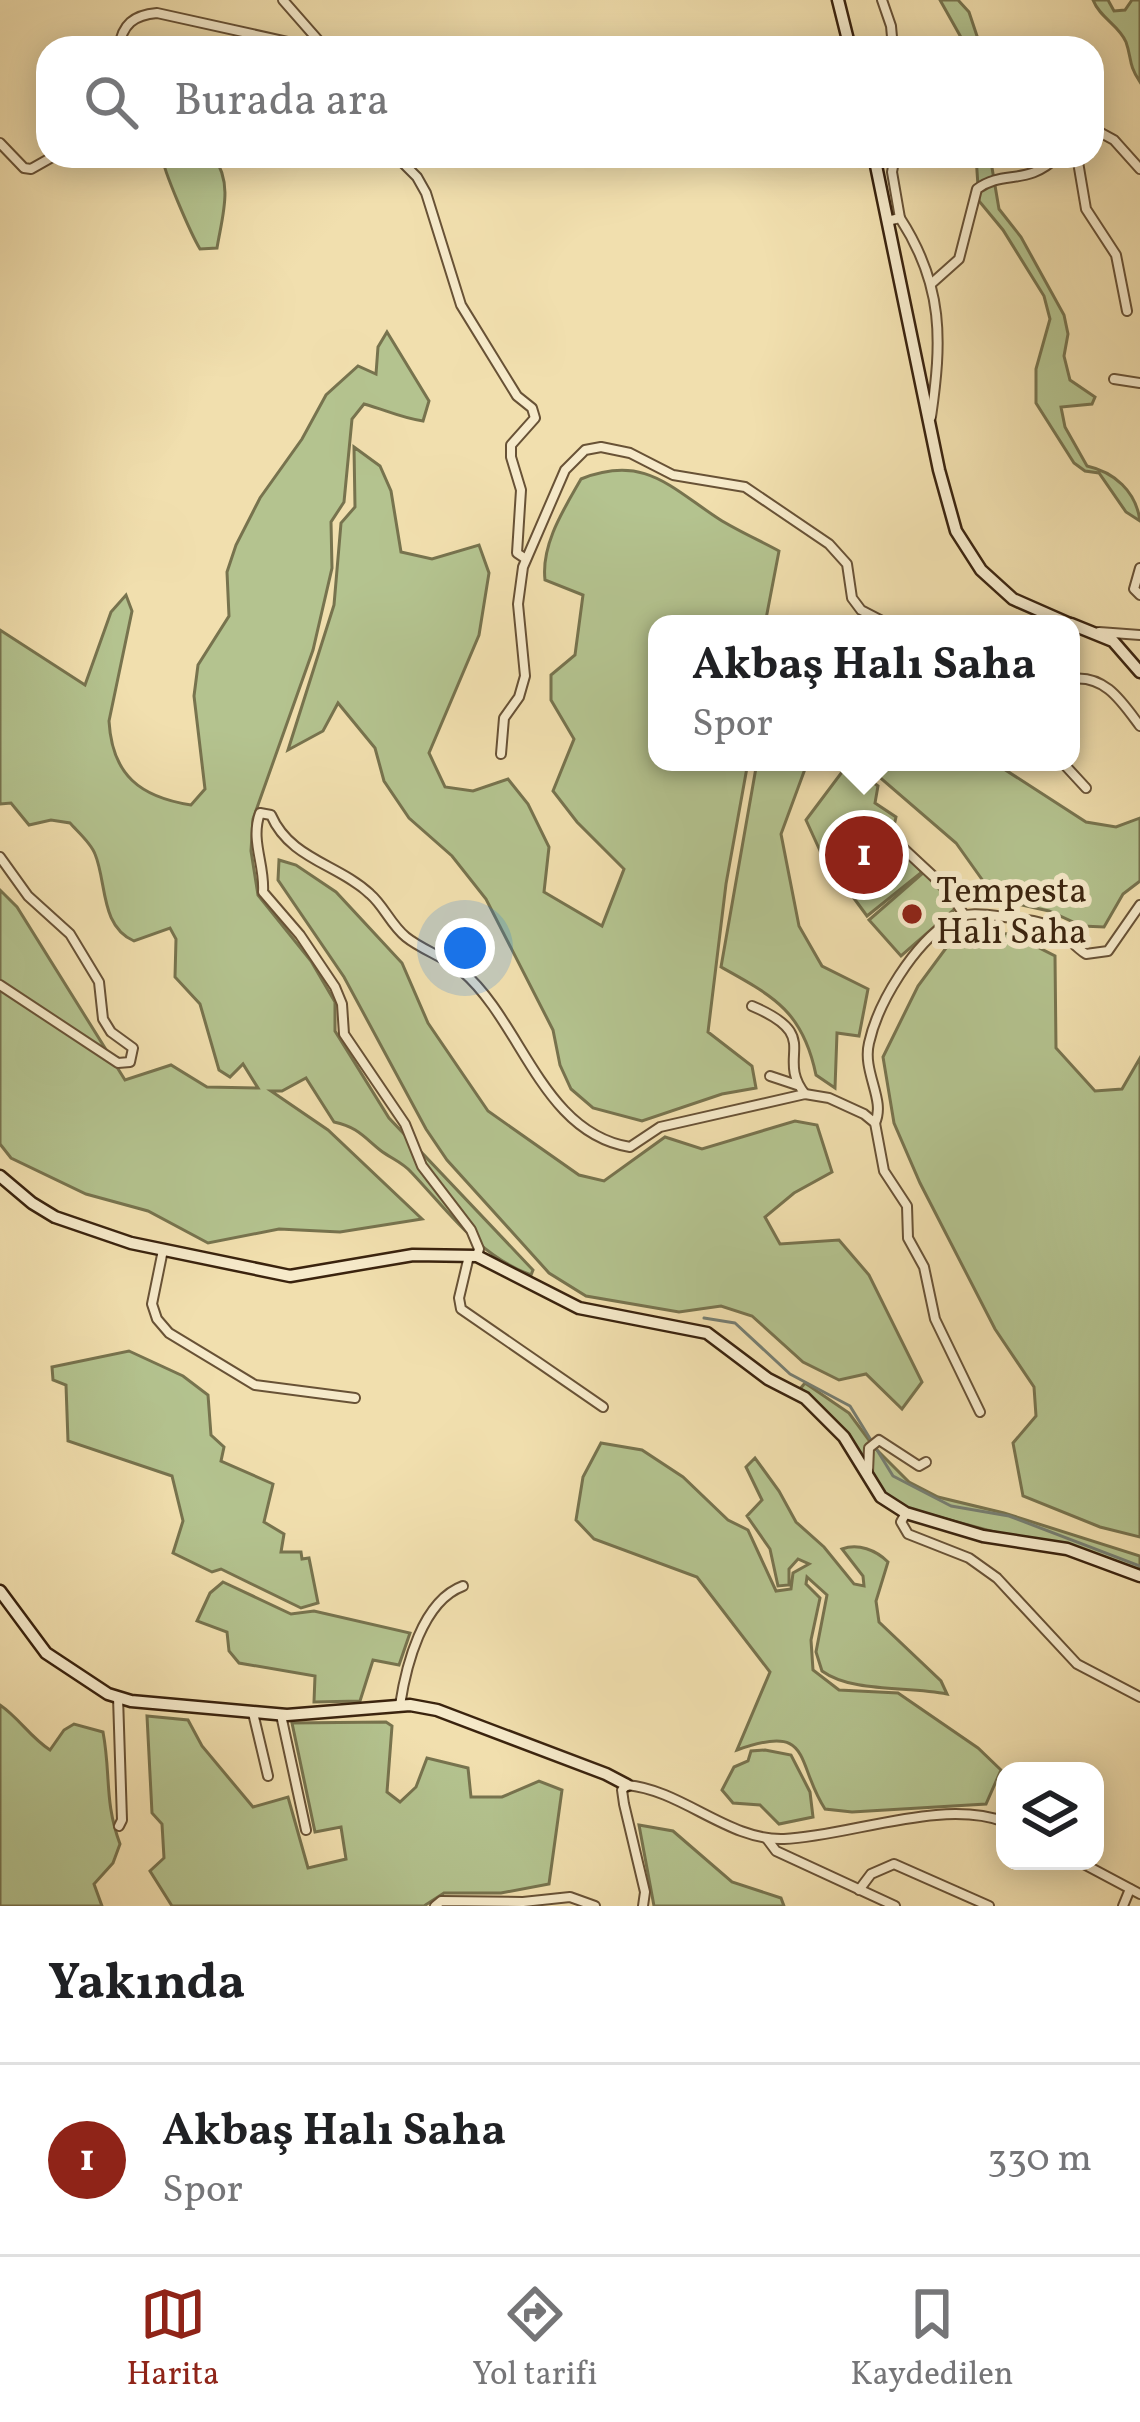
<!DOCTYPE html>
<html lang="tr">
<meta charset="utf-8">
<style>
body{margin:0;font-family:Vollkorn,serif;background:#f6f6f6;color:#202124}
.controls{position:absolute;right:36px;bottom:36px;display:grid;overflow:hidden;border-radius:24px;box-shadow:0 6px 30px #0003}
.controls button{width:108px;height:108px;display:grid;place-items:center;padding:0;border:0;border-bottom:3px solid #e0e0e0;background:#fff;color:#202124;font:60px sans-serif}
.you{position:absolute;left:465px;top:948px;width:42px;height:42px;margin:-30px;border:9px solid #fff;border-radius:50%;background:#1a73e8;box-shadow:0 0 0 18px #1a73e833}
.badge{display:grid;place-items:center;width:78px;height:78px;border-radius:50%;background:#8f2418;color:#fff;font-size:39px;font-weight:700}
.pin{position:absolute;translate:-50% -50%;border:6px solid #fff;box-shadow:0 3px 12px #0006}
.popup{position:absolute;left:648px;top:615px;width:432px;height:156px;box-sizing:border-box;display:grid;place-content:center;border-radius:24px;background:#fff;filter:drop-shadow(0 3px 9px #0005);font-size:39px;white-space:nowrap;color:#757577}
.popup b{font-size:45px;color:#202124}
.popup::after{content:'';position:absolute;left:50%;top:100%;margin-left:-24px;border:24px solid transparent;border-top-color:#fff}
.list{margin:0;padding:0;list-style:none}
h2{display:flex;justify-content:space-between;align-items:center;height:156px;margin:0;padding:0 48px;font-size:51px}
h2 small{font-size:39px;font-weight:400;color:#757577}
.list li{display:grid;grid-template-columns:78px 1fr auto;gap:36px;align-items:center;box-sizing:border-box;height:192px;padding:0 48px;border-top:3px solid #e0e0e0}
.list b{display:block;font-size:45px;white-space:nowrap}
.list p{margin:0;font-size:39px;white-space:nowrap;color:#757577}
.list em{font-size:39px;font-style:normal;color:#757577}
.icon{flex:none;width:66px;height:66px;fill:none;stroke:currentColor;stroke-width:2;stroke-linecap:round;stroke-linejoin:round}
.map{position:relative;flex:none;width:1140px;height:1906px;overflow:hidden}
.search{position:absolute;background:#fff;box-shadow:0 6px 30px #0003;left:36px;right:36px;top:36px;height:132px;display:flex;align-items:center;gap:30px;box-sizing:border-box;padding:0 42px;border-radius:36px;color:#757577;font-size:45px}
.sheet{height:348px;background:#fff}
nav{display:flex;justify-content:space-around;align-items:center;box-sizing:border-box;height:168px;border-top:3px solid #e0e0e0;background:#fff;font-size:33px;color:#757577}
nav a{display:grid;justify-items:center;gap:6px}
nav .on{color:#8f2418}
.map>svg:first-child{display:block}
.green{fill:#b4c38f;stroke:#77734e;stroke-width:3}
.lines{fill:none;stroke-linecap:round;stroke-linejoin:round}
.stream{stroke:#767e72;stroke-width:3}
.street-casing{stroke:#685236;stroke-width:12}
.secondary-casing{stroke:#3a230e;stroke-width:15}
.street{stroke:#f6eaca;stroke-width:8}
.secondary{stroke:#f6eaca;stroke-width:10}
.poi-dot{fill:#8f2418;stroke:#f6eaca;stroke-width:4.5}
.labels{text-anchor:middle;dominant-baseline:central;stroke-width:12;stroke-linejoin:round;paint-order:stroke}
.poi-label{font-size:36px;fill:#3a230e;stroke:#f6eaca;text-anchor:start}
</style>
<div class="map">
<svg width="1140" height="1906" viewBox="0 0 1140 1906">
<rect width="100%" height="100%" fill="#f1dfae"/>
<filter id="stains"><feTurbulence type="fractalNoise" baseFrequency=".00167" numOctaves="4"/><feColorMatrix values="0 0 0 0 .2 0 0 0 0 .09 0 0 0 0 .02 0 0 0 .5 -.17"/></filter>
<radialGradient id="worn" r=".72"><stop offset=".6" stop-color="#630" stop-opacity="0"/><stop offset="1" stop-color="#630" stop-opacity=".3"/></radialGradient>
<g class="green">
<polygon points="940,0 958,0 969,12 981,48 967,48"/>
<path d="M 1093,0 L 1108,0 L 1114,11 L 1125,10 L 1132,0 L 1140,0 L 1140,82 C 1128,64 1132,59 1126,42 C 1119,25 1100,18 1093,0 Z"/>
<path d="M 162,156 L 213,156 C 234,183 222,217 217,248 L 200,249 C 191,234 163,170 162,156 Z"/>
<path d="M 976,156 L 990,156 L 999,209 L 1021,237 L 1064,315 L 1068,334 L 1064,356 L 1070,380 L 1095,397 L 1092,404 L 1061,407 L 1065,427 L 1087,466 C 1114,472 1136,491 1140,521 L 1126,512 L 1099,473 L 1085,471 L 1074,463 L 1036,403 L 1036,369 L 1050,319 L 1044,296 L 1003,230 L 979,201 Z"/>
<path d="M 387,332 L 429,401 L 423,421 C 401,418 386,410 364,404 L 352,419 L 344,502 L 331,522 L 332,568 L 313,650 L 253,819 L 251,851 L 258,895 L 311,961 L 335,1002 L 335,1031 L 389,1118 L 533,1270 L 531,1275 C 478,1255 449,1212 411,1172 C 402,1162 390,1158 380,1150 C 363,1136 357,1127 334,1122 L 306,1078 L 282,1091 L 271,1091 L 328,1130 L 422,1219 L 340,1232 L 279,1229 L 208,1243 L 148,1211 L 86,1194 L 11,1158 L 0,1144 L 0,890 L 17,907 L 125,1080 L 171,1065 L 207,1087 L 258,1088 L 243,1064 L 230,1077 L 219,1070 L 200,1004 L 175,977 L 176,939 L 170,928 L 134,941 C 100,926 107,883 95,854 C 91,843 78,832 70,823 L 51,820 L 29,825 L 11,803 L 0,804 L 0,630 L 85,685 L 111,612 L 126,595 L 132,611 L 109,721 C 112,775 140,797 191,805 L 205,789 L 194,696 L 198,665 L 229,616 L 227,572 L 236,545 L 260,498 L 302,439 L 326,395 L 358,366 L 376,374 L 378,347 Z"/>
<path d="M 354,447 L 380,466 L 391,491 L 401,552 L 432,559 L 479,545 L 489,573 L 479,635 L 429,753 L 445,787 L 473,791 L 508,779 L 528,804 L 549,847 L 544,892 L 602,926 L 624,869 L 577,822 L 553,791 L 574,739 L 551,700 L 551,675 L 575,655 L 583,595 L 545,580 C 541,544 564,509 581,479 C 644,454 670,487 719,519 C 738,531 759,540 779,551 L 765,624 L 657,624 L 657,762 L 748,762 L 726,884 L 708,1032 L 752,1066 L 756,1088 L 722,1094 L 642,1121 L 593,1108 L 571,1089 L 560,1065 L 553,1030 L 486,899 L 452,856 L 409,818 L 384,781 L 375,748 L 338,703 L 323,731 L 288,750 L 334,605 L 341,523 L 355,507 Z"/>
<path d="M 757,762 L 815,762 L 805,769 L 781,834 L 799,926 L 822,966 L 868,989 L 859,1036 L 837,1033 L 835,1088 L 816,1075 C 803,1012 775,997 721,967 Z"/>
<polygon points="862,762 993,762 1086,822 1116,827 1140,818 1140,881 1123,894 1104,927 1082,926 1049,911 1008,902 986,885 956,843"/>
<polygon points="848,764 878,786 875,803 896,817 891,839 922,872 867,916 839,878 832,877 806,820"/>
<polygon points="279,860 296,865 336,892 402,963 428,1023 488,1111 579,1175 604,1181 665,1137 702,1149 795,1121 817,1125 832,1172 794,1193 765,1217 780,1244 839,1240 869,1275 922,1382 902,1409 866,1374 839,1380 803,1362 752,1316 721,1306 679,1312 586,1296 549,1273 447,1160 426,1129 344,977 278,880"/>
<polygon points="924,872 956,908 901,956 869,920"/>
<polygon points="975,933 1012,934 1055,956 1056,1048 1095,1091 1122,1089 1140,1058 1140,1537 1100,1527 1023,1496 1013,1443 1036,1416 1034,1387 995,1329 920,1183 894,1123 883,1057 918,986 949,944"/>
<polygon points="129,1351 183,1376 208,1395 211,1435 224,1447 221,1461 273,1484 264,1522 284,1534 281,1552 301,1552 302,1559 309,1558 318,1603 301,1608 221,1569 212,1572 173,1553 183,1521 172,1476 68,1441 66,1385 53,1380 52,1367"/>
<polygon points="805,1383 849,1413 874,1447 909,1482 938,1497 1004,1513 1140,1556 1140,1571 905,1508 881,1490 838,1425 800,1389"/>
<path d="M 601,1443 L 642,1450 L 683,1477 L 728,1520 L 748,1530 L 776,1591 L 791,1589 L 793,1573 L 809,1564 L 798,1559 L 789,1569 L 789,1585 L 778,1586 L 770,1549 L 747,1516 L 762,1500 L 746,1467 L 755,1458 L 779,1491 L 796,1522 L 824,1547 L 854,1584 L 864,1586 L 863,1576 L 842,1549 C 858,1543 876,1550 888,1562 L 876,1601 L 879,1622 L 941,1681 L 947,1694 C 908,1686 852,1693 822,1671 L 816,1652 L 827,1595 L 807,1577 L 806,1584 L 820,1598 L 811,1640 L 813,1670 L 839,1690 L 898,1693 L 978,1748 L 1001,1770 L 986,1804 L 852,1812 L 825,1809 C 795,1763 814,1722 737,1750 L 770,1672 L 697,1577 L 594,1539 L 576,1520 L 583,1477 Z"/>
<polygon points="223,1582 291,1614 314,1611 410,1633 399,1665 373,1660 360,1701 314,1702 315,1676 239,1663 229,1651 227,1632 197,1621 210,1593"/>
<path d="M 0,1705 C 19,1718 30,1737 50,1750 L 64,1730 L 74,1724 L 103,1732 C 111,1774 104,1801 120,1844 L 113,1863 L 94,1884 L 102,1906 L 0,1906 Z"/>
<polygon points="147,1716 188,1720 202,1746 253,1807 288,1797 308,1868 346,1859 341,1827 315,1832 292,1723 386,1722 392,1726 387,1792 400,1802 416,1787 427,1758 468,1768 471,1797 502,1797 539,1781 562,1790 549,1884 501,1893 444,1893 424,1906 172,1906 150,1871 164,1858 162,1824 152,1813"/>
<polygon points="765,1750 791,1755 810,1792 813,1817 779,1824 760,1805 733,1803 722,1790 734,1767 748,1761 751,1751"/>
<polygon points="639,1825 673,1831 732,1882 781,1898 784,1906 654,1906"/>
</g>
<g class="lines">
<polyline class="stream" points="704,1318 735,1323 790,1374 850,1406 893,1476 951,1506 1009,1516 1140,1566"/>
<defs>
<g id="street">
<polyline points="283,0 325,48"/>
<polyline points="882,0 891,26 893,48"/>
<path d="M 119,48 C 122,24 134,15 157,13 L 315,48"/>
<polyline points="1092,128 1114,140 1140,169"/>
<polyline points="0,143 24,168 31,169 54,156"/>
<polyline points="396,156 417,177 426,193 461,305 517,396 532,408 535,418 511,445 511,457 521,490 517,553 526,559"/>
<polyline points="895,156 892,172 900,218"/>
<polyline points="1077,156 1086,209 1116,255 1127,311"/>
<path d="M 887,221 L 900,218 C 944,286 942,341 931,417"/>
<path d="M 931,284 L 959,259 L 977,189 C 1004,169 1027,187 1058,156"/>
<polyline points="1114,379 1140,383"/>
<polyline points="1140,568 1134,589 1140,595"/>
<polyline points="1099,632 1140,635"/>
<path d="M 1071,679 C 1105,674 1122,702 1140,726"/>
<polyline points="501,754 504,718 519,697 525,676 518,604 523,567 565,470 585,450 601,447 630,453 673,475 745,487 829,544 847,564 852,598 861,610 888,624"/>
<polyline points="1062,762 1086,788"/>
<polyline points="890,836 947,889 965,916"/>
<polyline points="0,857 28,896 70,934 99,982 103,1019 111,1032 133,1048 130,1062 118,1063 0,985"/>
<path d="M 752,1006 C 825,1037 774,1055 805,1094"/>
<polyline points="770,1076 797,1085"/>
<path d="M 875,1123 C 886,1100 862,1072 869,1043 C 878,1002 914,944 950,921 C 968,909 993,916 1013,918 C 1028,920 1045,922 1058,930 C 1068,937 1075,947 1086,954 L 1108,951 L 1140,905"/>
<polyline points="163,1250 152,1304 157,1319 169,1333 255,1385 355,1398"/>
<polyline points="469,1256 459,1298 461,1309 603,1407"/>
<path d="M 477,1256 L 479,1249 L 471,1230 L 422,1166 L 405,1124 L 344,1034 L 342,1004 L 335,987 L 300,935 L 263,892 C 265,864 250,841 260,813 L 271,815 C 290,859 338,864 370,894 C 384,906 391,925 406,937 C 422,950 445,957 462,971 C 522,1022 542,1133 630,1147 L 660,1127 L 805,1094 L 829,1098 L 864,1114 L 875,1123 L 884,1171 L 907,1206 L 908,1238 L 924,1267 L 935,1319 L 980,1412"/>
<polyline points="868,1472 869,1448 879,1440 919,1466 926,1462"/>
<polyline points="906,1513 901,1522 908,1534 969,1558 997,1578 1077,1664 1140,1697"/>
<polyline points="118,1697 122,1820 119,1826"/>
<path d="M 400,1705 C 406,1666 422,1601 463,1586"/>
<polyline points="253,1713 268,1776"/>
<polyline points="281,1715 306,1830"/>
<polyline points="767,1839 776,1851 895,1906"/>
<polyline points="1078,1861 1140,1894"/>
<polyline points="859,1890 871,1874 894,1864 989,1906"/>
<polyline points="435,1906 441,1901 523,1902 570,1897 595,1906"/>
<path d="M 643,1906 L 645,1892 L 624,1804 L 622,1790 L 627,1785 C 682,1790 729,1841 784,1839 C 851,1836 942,1798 1005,1822"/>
<polyline points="1123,1906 1130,1889"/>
</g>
<g id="secondary">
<polyline points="838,0 850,48"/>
<polyline points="874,156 939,470 956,531 981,570 1013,599 1070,624"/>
<polyline points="1071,624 1113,641 1140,672"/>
<polyline points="0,1176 32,1203 55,1217 131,1243 290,1276 413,1255 477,1256 579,1308 707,1333 768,1379 805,1398 844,1437 881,1497 906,1513 983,1536 1067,1549 1140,1576"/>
<polyline points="0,1591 46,1653 108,1694 131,1701 287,1715 410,1705 437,1710 606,1774 627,1785"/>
</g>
</defs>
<use href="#street" class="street-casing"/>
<use href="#secondary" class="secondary-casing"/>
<use href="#street" class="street"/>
<use href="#secondary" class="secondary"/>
</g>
<circle class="poi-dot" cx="912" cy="914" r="12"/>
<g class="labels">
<g class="poi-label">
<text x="936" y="893">Tempesta<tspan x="936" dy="41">Halı Saha</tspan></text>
</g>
</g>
<rect width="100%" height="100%" filter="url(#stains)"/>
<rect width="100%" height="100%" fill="url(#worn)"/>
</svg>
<div class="controls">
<button><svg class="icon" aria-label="layers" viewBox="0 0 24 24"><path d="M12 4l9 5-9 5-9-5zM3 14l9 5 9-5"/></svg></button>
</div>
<div class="you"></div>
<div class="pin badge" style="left:864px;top:855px">1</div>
<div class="popup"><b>Akbaş Halı Saha</b>Spor</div>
<div class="search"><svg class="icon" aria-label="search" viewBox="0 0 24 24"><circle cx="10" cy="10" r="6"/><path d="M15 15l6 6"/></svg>Burada ara</div>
</div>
<section class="sheet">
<h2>Yakında<small></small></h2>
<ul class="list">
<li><span class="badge">1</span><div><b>Akbaş Halı Saha</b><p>Spor</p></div><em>330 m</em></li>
</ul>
</section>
<nav>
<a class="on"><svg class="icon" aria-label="map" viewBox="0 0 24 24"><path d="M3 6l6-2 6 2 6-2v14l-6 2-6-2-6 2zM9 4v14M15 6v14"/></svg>Harita</a>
<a><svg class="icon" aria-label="directions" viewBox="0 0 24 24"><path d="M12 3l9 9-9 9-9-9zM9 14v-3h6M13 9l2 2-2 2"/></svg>Yol tarifi</a>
<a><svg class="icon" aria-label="saved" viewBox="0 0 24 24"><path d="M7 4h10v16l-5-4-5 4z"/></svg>Kaydedilen</a>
</nav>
